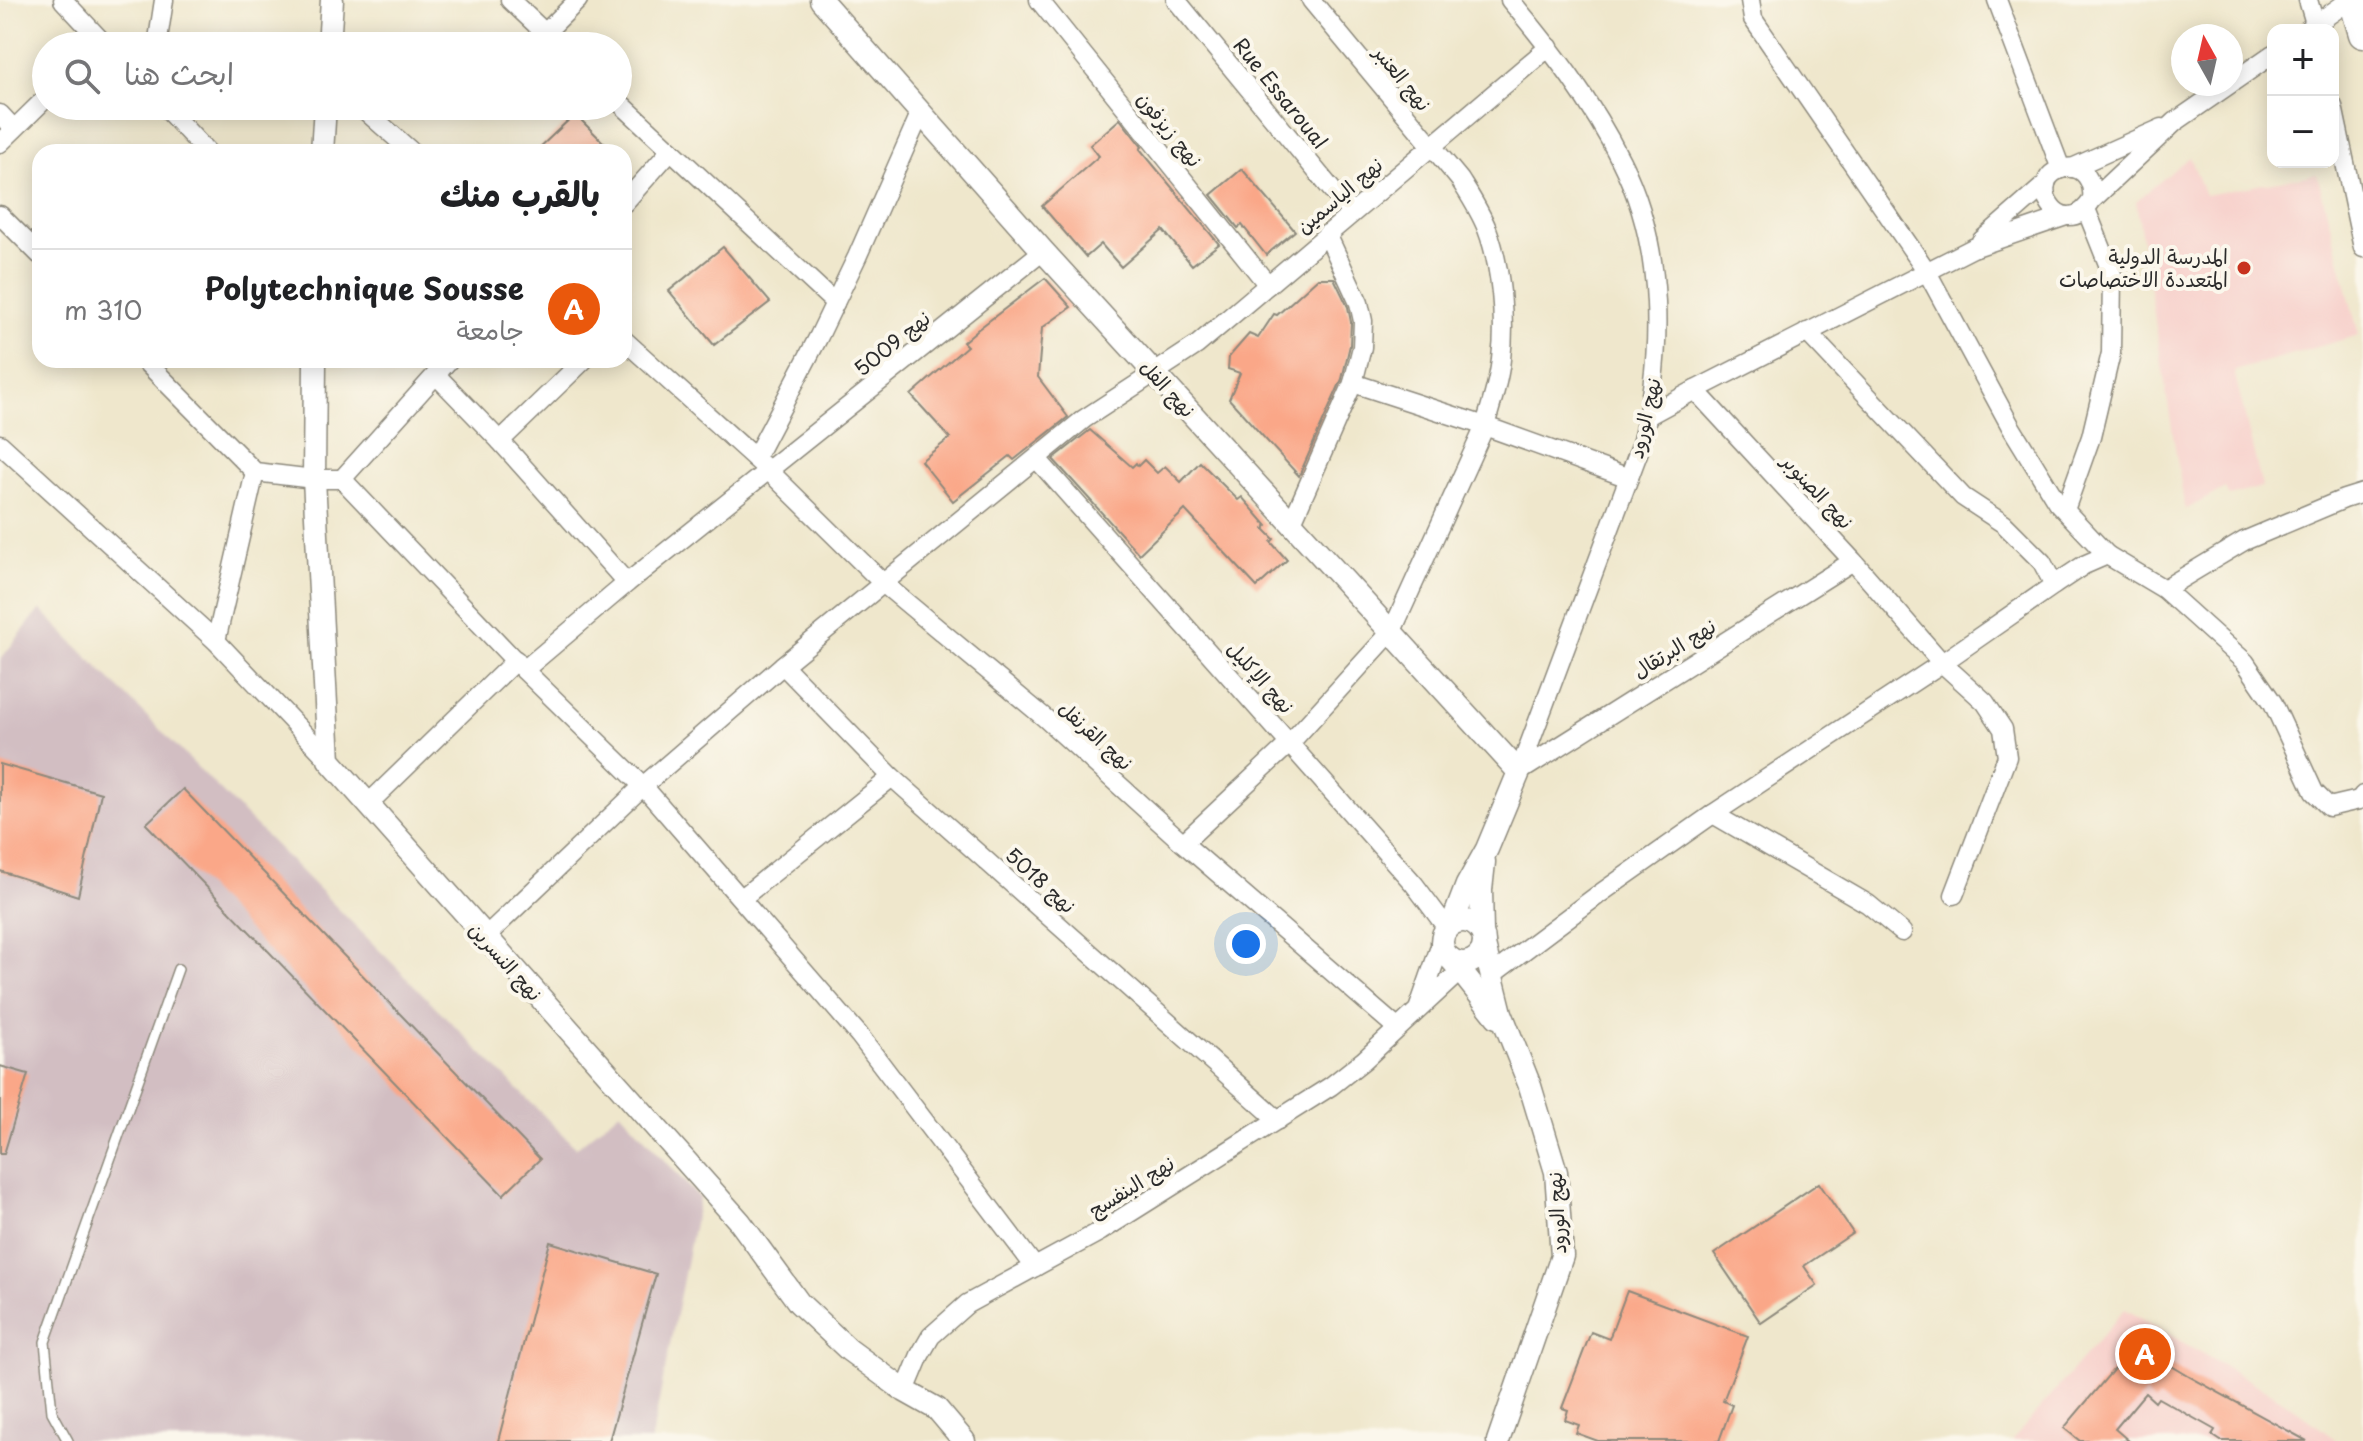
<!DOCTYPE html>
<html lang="ar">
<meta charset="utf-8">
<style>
body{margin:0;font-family:"Playpen Sans","Playpen Sans Arabic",sans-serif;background:#f2f2f2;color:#202124;direction:rtl}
.controls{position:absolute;right:24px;top:24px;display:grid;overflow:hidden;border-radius:16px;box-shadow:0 4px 20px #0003}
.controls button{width:72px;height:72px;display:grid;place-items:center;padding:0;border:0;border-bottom:2px solid #e0e0e0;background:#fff;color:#202124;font:40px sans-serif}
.compass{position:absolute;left:2171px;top:24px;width:72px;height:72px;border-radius:50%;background:#fff;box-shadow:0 4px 20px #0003;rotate:352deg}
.you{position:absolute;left:1246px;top:944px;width:28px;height:28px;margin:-20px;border:6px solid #fff;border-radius:50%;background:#1a73e8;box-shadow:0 0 0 12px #1a73e833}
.badge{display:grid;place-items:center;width:52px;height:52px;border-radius:50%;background:#ea580c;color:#fff;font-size:26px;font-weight:700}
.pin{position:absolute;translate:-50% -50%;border:4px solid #fff;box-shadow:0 2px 8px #0006}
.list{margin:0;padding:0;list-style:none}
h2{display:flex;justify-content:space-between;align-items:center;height:104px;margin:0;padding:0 32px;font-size:34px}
h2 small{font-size:26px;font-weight:400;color:#757577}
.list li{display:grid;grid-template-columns:52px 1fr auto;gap:24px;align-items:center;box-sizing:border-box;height:120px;padding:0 32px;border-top:2px solid #e0e0e0}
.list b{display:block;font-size:30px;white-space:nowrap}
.list p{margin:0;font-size:26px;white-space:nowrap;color:#757577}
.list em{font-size:26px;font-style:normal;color:#757577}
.icon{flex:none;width:44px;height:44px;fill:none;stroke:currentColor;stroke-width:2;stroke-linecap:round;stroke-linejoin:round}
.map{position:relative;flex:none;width:2363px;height:1441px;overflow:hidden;direction:ltr}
.search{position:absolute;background:#fff;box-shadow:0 4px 20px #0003;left:32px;top:32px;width:600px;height:88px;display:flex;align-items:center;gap:20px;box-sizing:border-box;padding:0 28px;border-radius:44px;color:#757577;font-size:30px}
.panel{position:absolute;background:#fff;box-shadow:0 4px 20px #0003;left:32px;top:144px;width:600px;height:224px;border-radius:24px;direction:rtl}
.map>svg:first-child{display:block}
.built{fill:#f7d0cb}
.industrial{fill:#d2bec2}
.building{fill:#faa788}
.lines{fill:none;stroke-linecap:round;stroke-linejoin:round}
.service-casing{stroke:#8d897c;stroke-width:12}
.minor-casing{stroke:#8d897c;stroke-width:21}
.tertiary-casing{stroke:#8d897c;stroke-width:25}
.trunk-casing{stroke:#8d897c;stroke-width:31}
.service{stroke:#fff;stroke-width:9}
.minor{stroke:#fff;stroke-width:18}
.tertiary{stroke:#fff;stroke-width:22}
.trunk{stroke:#fff;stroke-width:28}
.poi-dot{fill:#c8321e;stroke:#fbf7ec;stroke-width:3}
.labels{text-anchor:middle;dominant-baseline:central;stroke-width:8;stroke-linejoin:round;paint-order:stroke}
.street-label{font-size:20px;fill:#2b2b2b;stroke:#fbf7ec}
.poi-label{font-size:20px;fill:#2b2b2b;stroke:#fbf7ec;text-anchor:end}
</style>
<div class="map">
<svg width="2363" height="1441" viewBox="0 0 2363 1441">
<rect width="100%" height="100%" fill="#fbf7ec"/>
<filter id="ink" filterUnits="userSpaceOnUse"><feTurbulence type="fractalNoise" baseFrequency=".0125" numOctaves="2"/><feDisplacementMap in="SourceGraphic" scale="16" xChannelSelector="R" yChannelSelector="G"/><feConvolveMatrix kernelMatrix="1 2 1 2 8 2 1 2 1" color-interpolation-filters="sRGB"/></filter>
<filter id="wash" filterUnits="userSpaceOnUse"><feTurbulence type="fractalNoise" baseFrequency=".006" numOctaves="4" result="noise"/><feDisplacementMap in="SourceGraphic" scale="32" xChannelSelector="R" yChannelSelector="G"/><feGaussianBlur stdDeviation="1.8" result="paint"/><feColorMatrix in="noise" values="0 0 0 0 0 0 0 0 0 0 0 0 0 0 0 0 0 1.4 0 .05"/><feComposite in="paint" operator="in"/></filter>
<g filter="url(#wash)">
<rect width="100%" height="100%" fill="#efe7cc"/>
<g class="built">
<polygon points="2190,157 2205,195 2317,174 2359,335 2234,371 2262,487 2229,496 2225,488 2185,510 2136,201"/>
<polygon points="2125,1309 2283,1400 2335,1439 2335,1441 2012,1441"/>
</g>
<polygon class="industrial" points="40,609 576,1148 620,1111 699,1198 651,1441 0,1441 0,660"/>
<g id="blocks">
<g class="building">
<polygon points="575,114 613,152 535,152"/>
<polygon points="1120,119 1142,147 1140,149 1219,244 1192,265 1163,230 1121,267 1101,244 1086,257 1042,206 1099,156 1090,145"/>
<polygon points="1242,169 1295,231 1266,255 1242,225 1238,228 1211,195"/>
<polygon points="723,247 770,302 714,345 669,291"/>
<polygon points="1045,278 1071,307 1042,328 1038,377 1068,417 1014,460 1010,456 953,501 921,461 950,438 911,395 967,346 963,342 977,330"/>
<polygon points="1318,278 1334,278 1348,307 1351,322 1350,345 1342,379 1299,476 1229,399 1240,373 1228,369 1229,357 1249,334 1258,338 1274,314 1277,315"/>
<polygon points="1090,430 1132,467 1136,463 1138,466 1144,460 1157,473 1165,466 1181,482 1200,462 1238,500 1242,497 1267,526 1264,529 1274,539 1271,542 1287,560 1257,587 1185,510 1139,554 1053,459"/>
<polygon points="0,764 101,793 78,896 0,871"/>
<polygon points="183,789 540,1159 503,1195 146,824"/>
<polygon points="0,1066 28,1074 4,1154 0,1154"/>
<polygon points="1819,1183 1853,1233 1804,1266 1817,1285 1761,1323 1714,1254"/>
<polygon points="550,1242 656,1274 609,1441 498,1441"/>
<polygon points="1627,1291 1748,1336 1723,1401 1732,1405 1719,1441 1598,1441 1576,1433 1579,1425 1565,1420 1568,1410 1562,1408 1591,1332 1609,1339"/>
<polygon points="2135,1344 2190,1377 2307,1441 2221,1441 2212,1435 2215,1430 2158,1398 2155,1402 2145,1393 2115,1429 2129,1441 2080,1441 2064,1428"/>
</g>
</g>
</g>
<g filter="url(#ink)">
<use href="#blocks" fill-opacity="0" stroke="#8d897c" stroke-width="2"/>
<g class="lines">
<defs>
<polyline id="service" points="68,1441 52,1412 45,1342 178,969"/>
<g id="minor">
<polyline points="63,0 106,46"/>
<polyline points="510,0 559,46"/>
<polyline points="1039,0 1268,285"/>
<polyline points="1176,0 1351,213"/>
<path d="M 1510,0 C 1552,50 1592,102 1621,161 C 1665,248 1664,356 1640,448 L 1519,772"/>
<polyline points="1750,0 1753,19 1926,270 2011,427 2057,502 2107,555"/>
<polyline points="1997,0 2061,169"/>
<polyline points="2308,0 2317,30"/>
<polyline points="2307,30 2350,0"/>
<polyline points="545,33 578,0"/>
<polyline points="157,46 164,0"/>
<polyline points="2231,83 2273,54"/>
<polyline points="618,101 835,303"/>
<polyline points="164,106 207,152"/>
<polyline points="360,106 412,152"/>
<polyline points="2333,106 2363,248"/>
<polyline points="0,114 14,129"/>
<polyline points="0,143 46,98"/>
<polyline points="2072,168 2162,128"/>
<path d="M 2092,200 C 2094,183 2085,165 2065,168 C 2020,177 2062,247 2092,200 L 2175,122 L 2230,84"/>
<polyline points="624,203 671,150"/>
<polyline points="0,215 40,255"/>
<polyline points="1981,241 2046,184"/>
<polyline points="624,340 768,470 884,584 1045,718 1183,843 1397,1028"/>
<polyline points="144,360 255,472 314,479 342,479 524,670 643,786 859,1035 1035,1267"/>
<polyline points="437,376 500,441 627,583"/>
<polyline points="1353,383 1485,426 1629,478"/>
<polyline points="1695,390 1973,248 2066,216"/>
<polyline points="1649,415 1695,390 1853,561 1942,663 1985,702 2003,729 2007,757 1954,895"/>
<polyline points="500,441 584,360"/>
<polyline points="0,444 216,641 329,760"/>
<polyline points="755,458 819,336 857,257 920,114"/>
<polyline points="1037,459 1414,884 1447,928"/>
<polyline points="342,479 449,360"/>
<polyline points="2065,510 2091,437 2111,353 2112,274 2086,209"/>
<polyline points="1292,522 1353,383 1362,347 1363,321 1359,303 1327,234"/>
<polyline points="2054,585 2084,565 2107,555 2164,589 2244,541 2344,499 2363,493"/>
<polyline points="2164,589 2245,662 2273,703 2314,792 2329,807 2359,800 2363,795"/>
<polyline points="216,641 255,472"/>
<polyline points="783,665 892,777 1278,1120"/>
<polyline points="524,670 627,583 1043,251"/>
<polyline points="1519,772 1853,561"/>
<polyline points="368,804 516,660"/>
<polyline points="1713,814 1868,904 1902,932"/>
<path d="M 1183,843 L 1290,743 L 1392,631 L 1485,426 C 1491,404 1499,382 1501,359 C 1506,321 1501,266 1487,229 C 1480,211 1470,196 1460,180 L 1311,0"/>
<polyline points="742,898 892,777"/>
<polyline points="485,937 643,786 783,665 1084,419 1197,345 1549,47"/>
<polyline points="1490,976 1598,895 1713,814 1942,663 2054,585 2042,562 2004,524 1963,497 1807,332"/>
<polyline points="1419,1007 1442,941"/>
<polyline points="905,1391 920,1355 931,1336 967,1304 1101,1231 1331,1086 1364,1060 1471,961"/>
</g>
<g id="tertiary">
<polyline points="821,0 1043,251 1519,772 1487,849 1467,885 1452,924"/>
<polyline points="329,46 332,0"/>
<polyline points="322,152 325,106"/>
<polyline points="315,360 314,479 329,760 740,1222 799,1303 849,1350 905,1391 937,1409 964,1441"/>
<circle cx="1463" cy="942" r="21"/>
<polyline points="1482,932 1481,890 1484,862"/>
<polyline points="1484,945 1501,1013 1530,1086 1556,1172 1562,1256 1498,1441"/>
<polyline points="1451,959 1497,1017"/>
</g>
<polyline id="trunk" points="2353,0 2363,34"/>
</defs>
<use href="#service" class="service-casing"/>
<use href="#minor" class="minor-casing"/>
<use href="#tertiary" class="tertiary-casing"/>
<use href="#trunk" class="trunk-casing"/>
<use href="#service" class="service"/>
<use href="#minor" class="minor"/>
<use href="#tertiary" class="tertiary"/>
<use href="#trunk" class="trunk"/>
</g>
</g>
<circle class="poi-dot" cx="2244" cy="268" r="8"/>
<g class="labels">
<g class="street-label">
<text transform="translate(1403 78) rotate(51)">نهج العنبر</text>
<text transform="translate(1281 93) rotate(51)">Rue Essaroual</text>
<text transform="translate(1170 129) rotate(51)">نهج زيزفون</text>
<text transform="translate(1339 195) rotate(-40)">نهج الياسمين</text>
<text transform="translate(892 343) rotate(-39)">نهج 5009</text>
<text transform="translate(1168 388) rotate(47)">نهج الفل</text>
<text transform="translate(1644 418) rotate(-77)">نهج الورود</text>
<text transform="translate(1818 491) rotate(47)">نهج الصنوبر</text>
<text transform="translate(1674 648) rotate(-32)">نهج البرتقال</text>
<text transform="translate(1261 677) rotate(48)">نهج الإكليل</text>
<text transform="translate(1096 735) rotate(42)">نهج القرنفل</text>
<text transform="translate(1041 880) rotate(42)">نهج 5018</text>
<text transform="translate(506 961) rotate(48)">نهج النسرين</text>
<text transform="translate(1131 1186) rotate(-32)">نهج البنفسج</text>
<text transform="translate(1556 1213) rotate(-93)">نهج الورود</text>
</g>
<g class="poi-label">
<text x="2228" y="256">المدرسة الدولية<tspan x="2228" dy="23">المتعددة الاختصاصات</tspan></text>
</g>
</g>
</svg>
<div class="controls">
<button>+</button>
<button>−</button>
</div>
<svg class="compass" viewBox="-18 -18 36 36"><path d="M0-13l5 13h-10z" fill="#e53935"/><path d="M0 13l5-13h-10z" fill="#757577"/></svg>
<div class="you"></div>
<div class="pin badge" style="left:2145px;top:1354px">A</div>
<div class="search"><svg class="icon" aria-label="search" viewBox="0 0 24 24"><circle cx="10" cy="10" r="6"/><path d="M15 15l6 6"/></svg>ابحث هنا</div>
<section class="panel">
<h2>بالقرب منك<small></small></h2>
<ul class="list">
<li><span class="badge">A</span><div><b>Polytechnique Sousse</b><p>جامعة</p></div><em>310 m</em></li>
</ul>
</section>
</div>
